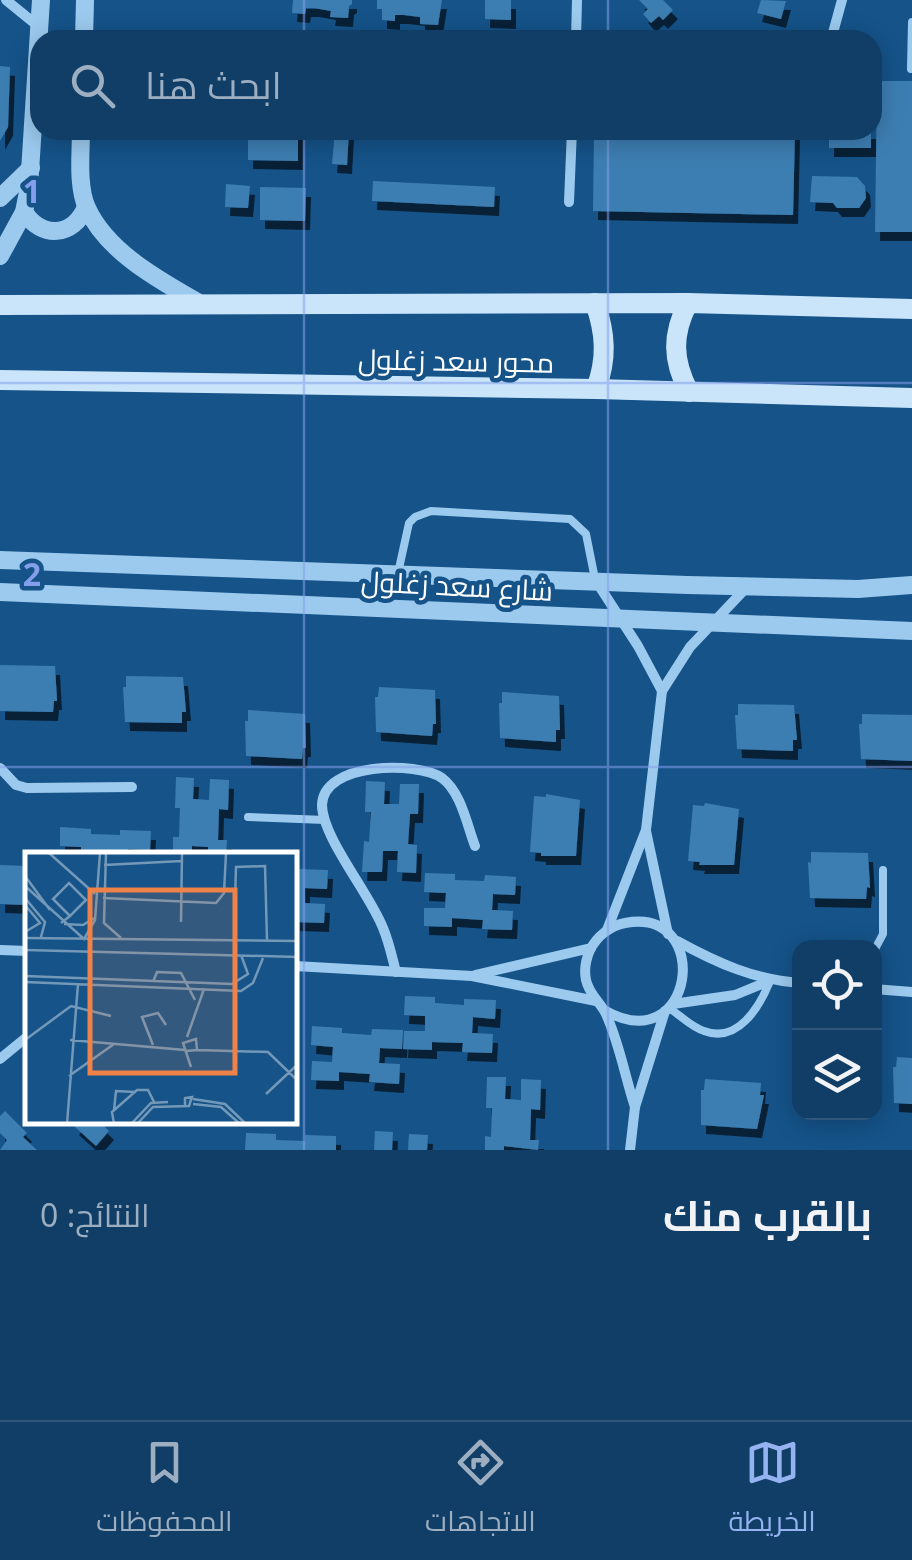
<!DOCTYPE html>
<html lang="ar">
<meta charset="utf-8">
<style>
body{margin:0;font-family:"Noto Sans",Cairo,sans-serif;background:#1e4970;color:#f1f3f6;direction:rtl}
.controls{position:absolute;right:30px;bottom:30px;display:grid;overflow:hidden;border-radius:20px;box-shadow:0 5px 25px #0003}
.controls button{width:90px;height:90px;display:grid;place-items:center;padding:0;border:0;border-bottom:2px solid #30577b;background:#103e67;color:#f1f3f6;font:50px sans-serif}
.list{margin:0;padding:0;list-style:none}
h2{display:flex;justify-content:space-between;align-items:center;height:130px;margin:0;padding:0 40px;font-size:42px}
h2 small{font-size:32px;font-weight:400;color:#9caec0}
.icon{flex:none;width:55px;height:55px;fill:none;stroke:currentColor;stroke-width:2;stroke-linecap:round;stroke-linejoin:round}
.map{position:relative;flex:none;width:912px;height:1150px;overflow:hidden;direction:ltr}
.search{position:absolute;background:#103e67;box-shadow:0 5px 25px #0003;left:30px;right:30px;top:30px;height:110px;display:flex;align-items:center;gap:25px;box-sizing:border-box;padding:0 35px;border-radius:30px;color:#9caec0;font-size:38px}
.sheet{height:270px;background:#103e67}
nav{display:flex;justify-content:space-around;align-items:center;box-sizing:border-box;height:140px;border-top:2px solid #30577b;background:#103e67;font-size:28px;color:#9caec0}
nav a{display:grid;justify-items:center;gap:5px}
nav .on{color:#95b2f1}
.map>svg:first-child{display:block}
.building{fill:#3d7eb2;filter:url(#shadow)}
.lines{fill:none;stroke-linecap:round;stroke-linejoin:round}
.service{stroke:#9ccaef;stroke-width:8}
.minor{stroke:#9ccaef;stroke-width:10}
.tertiary{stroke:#9ccaef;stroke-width:18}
.secondary{stroke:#cae4fa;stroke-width:20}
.grid{fill:none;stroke:#839eea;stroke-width:2.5;stroke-opacity:0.55}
.labels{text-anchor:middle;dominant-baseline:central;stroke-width:9;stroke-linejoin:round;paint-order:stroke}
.street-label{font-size:28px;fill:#fff;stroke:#155389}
.inset-road{fill:none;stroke:#7398b8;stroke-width:2.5}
.view{fill:#ee8249;fill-opacity:0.15;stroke:#ee8249;stroke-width:5}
.inset-edge{fill:none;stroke:#fff;stroke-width:5}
.grid-label{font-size:32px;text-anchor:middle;font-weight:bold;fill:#839eea;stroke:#155389;stroke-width:9;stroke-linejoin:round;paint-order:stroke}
</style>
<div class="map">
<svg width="912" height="1150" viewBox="0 0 912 1150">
<defs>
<filter id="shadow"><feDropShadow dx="5" dy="9" stdDeviation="0" flood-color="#0009"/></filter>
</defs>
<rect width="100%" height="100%" fill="#155389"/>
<g class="building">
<polygon points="293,0 352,0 352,4 349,6 348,18 330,17 331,11 314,8 306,8 305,14 292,13"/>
<polygon points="377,0 442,0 438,25 420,24 420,17 404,15 395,15 395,21 382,20 382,9 377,9"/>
<polygon points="485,0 511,0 511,20 485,19"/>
<polygon points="639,0 663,0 673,10 663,20 659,16 651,23 643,14 648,9"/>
<polygon points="761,0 786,1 781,19 757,13"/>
<polygon points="0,66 10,67 8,127 0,141"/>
<polygon points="877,81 912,81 912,232 875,232"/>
<polygon points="248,130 298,130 298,161 248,160"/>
<polygon points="335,130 349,130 347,165 332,164"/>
<polygon points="594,130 795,130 793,215 593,211"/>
<rect x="829" y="130" width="42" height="18"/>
<polygon points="812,176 857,177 865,186 866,198 859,208 837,208 833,203 810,202"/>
<polygon points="373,181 495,187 494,207 372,201"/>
<polygon points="226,184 250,186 248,208 225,207"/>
<polygon points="260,187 306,188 305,221 260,220"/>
<polygon points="0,665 55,666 57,701 54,701 53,712 0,711"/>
<polygon points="126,676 183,677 186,712 182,712 182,723 125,722 123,687 126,687"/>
<polygon points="379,687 435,690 436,724 433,724 432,736 376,732 375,697 378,697"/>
<polygon points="502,692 559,696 560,730 556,730 556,742 500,738 499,703 502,703"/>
<polygon points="738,704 794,705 797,740 793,740 793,751 737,749 735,715 738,715"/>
<polygon points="248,710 305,714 306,748 303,748 302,759 246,756 245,721 248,721"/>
<polygon points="862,714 912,715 912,761 861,759 859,724 862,724"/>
<polygon points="176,777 194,778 193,799 209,800 210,779 229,780 228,810 219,809 218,840 227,840 226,855 208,855 208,847 192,846 192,855 173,855 173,837 179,837 180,808 175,808"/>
<polygon points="366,781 385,782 384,804 399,804 400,784 419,784 418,814 410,814 408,844 417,845 416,873 397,872 398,851 383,851 382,872 362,872 364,841 369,842 371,812 365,812"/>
<polygon points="546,794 580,800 576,856 541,856 541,853 530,852 534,796 546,797"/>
<polygon points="705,803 739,809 734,865 699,865 700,862 688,861 693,805 704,806"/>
<polygon points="60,827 91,829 91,834 120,835 120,830 151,831 150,850 128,849 128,855 81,855 81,847 60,846"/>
<polygon points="811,852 868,853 870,888 867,887 866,899 810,898 808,862 811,863"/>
<polygon points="0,865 28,866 28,905 0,904"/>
<polygon points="297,869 328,870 327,889 305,888 305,903 325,904 324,923 295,922"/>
<polygon points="425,873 455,874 455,880 484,881 485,875 516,877 515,895 493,894 492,910 513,911 512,930 482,929 483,920 452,918 452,927 424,926 424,908 445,908 446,893 424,892"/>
<polygon points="405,996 435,997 435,1003 464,1005 464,999 496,1000 495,1019 473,1017 472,1033 493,1034 492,1053 462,1052 463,1043 432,1042 432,1050 403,1049 404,1031 425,1031 425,1016 404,1015"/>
<polygon points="312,1026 342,1028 342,1033 371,1035 372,1029 403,1030 402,1049 380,1048 379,1063 400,1064 399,1084 369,1082 370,1074 339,1072 339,1081 311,1080 312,1061 332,1062 333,1047 311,1045"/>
<polygon points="897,1057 912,1058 912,1104 894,1103 893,1067 896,1067"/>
<polygon points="487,1077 506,1077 505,1099 521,1100 521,1079 541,1080 540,1110 531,1109 530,1140 539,1140 538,1150 504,1146 504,1150 485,1150 485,1136 491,1137 492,1108 486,1108"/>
<polygon points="705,1079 761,1083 760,1095 764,1095 757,1129 701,1125 701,1090 704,1090"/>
<polygon points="5,1111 27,1133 23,1137 37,1150 0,1150 7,1140 0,1133 0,1116"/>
<polygon points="77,1122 100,1122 109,1131 96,1146 74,1126"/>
<polygon points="375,1131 393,1132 392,1150 374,1150"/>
<polygon points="246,1133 276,1134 276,1140 305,1141 305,1135 336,1136 336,1150 245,1150"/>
<polygon points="409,1134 428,1135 427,1150 408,1150"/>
</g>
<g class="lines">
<g class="service">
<polyline points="911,69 912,22"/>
<polyline points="398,573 409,523 415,517 431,511 570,519 586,534 595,579"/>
<polyline points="248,817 325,820"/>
<polyline points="874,951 883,934 883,870"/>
<path d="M 669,1008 C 680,1015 691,1027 704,1031 C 738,1044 760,1006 770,981"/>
</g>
<g class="minor">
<polyline points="6,0 38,26"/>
<polyline points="576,40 577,0"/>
<polyline points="831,40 842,0"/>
<polyline points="569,202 572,130"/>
<polyline points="596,581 638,646 662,691"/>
<polyline points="0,768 16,785 27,788 132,787"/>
<polyline points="646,831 668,934"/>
<polyline points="607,930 646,830 662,691 690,647 747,587"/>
<path d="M 677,941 C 717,963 755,980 800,983"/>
<polyline points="0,950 28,951"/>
<polyline points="295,966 472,976 596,1001"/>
<path d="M 396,972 C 392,957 389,942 383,928 C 370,894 322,837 322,805 C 323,762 417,761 442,778 C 461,792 467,825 475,846"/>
<polyline points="475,975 591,948"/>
<polyline points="874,989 912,992"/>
<polyline points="673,1004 735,995 769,981"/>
<path d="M 604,1010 C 695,1062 714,906 625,923 C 610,926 597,936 590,950 C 586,959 584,970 586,980 C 589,994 599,1001 605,1012 C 619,1041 625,1077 635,1107"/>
<polyline points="0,1059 28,1036"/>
<polyline points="630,1150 635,1107 665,1011"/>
</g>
<g class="tertiary">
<polyline points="84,40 85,0"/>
<path d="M 81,130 C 81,153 77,186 87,208 C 107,252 159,280 199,303"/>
<polyline points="0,198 31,168"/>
<path d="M 24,212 C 42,239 73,237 86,207"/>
<polyline points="0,256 24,212 29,187 41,0"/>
<polyline points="0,560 687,585 858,589 912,585"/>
<polyline points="0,592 912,631"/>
</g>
<g class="secondary">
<path d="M 595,303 C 606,334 607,359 596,389"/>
<path d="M 688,303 C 672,334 672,360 689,392"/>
<polyline points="0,305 688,303 912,309"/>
<polyline points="0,380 596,389 912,398"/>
</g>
</g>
<path class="grid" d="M 304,0 L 304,40M 608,0 L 608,40M 304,130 L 304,1150M 608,130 L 608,1150M 0,383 L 912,383M 0,767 L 912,767"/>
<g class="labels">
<g class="street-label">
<text transform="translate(456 360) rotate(1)">محور سعد زغلول</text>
<text transform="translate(457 585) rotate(3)">شارع سعد زغلول</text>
</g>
</g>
<g transform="translate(25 852)">
<rect width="272" height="272" fill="#155389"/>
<path class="inset-road" d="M 24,1 L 70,42M 81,1 L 79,71 L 96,86M 79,13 L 157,9M 0,24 L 25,58M 0,34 L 59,87 L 70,68 L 75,1M 0,46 L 20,70 L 16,85M 78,46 L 191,51 L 199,41 L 201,1M 210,49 L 211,15 L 240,14 L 242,88M 0,53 L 15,71 L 0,80M 156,70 L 157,1M 36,71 L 45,64 L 61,48 L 44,31 L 28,47 L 45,64M 39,72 L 58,73 L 69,66M 0,86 L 273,89M 0,98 L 273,105M 0,124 L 207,132 L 223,122 L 216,103M 0,130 L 216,139 L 228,131 L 238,106M 128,130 L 132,120 L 156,121 L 170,148M 162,185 L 179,137M 0,188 L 46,154 L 86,164M 45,188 L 160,198M 128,193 L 117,165 L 133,161 L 141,173M 172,198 L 243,200 L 273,229M 161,199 L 172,198 L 171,187 L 158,191 L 166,215M 44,224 L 89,192M 241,242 L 273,212M 168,247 L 200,252 L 221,272M 168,252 L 196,255 L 215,272M 89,258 L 91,239 L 110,240M 42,272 L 53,132M 89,272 L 87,260 L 112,238 L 123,238 L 129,250M 106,272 L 126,251 L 143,250M 112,272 L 128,255 L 164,254 L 167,245 L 160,246 L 160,253"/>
<path class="view" d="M 65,38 L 210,38 L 210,221 L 65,221 Z"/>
<rect width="272" height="272" class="inset-edge"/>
</g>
<g class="grid-label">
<text x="32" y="203">1</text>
<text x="32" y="586">2</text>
</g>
</svg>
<div class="controls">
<button><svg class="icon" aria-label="locate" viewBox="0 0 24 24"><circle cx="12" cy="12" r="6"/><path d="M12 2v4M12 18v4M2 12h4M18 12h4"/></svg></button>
<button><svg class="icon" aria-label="layers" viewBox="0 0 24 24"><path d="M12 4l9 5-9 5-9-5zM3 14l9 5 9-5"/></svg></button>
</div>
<div class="search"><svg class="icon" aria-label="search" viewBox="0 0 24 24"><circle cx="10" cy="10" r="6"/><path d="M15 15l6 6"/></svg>ابحث هنا</div>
</div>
<section class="sheet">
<h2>بالقرب منك<small>النتائج: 0</small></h2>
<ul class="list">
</ul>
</section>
<nav>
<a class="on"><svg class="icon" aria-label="map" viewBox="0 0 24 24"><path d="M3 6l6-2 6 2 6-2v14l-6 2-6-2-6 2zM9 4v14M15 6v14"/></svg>الخريطة</a>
<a><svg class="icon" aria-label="directions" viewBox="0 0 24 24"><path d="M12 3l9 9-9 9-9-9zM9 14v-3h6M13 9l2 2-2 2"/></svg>الاتجاهات</a>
<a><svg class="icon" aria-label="saved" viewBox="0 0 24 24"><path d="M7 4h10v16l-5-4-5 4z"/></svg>المحفوظات</a>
</nav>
